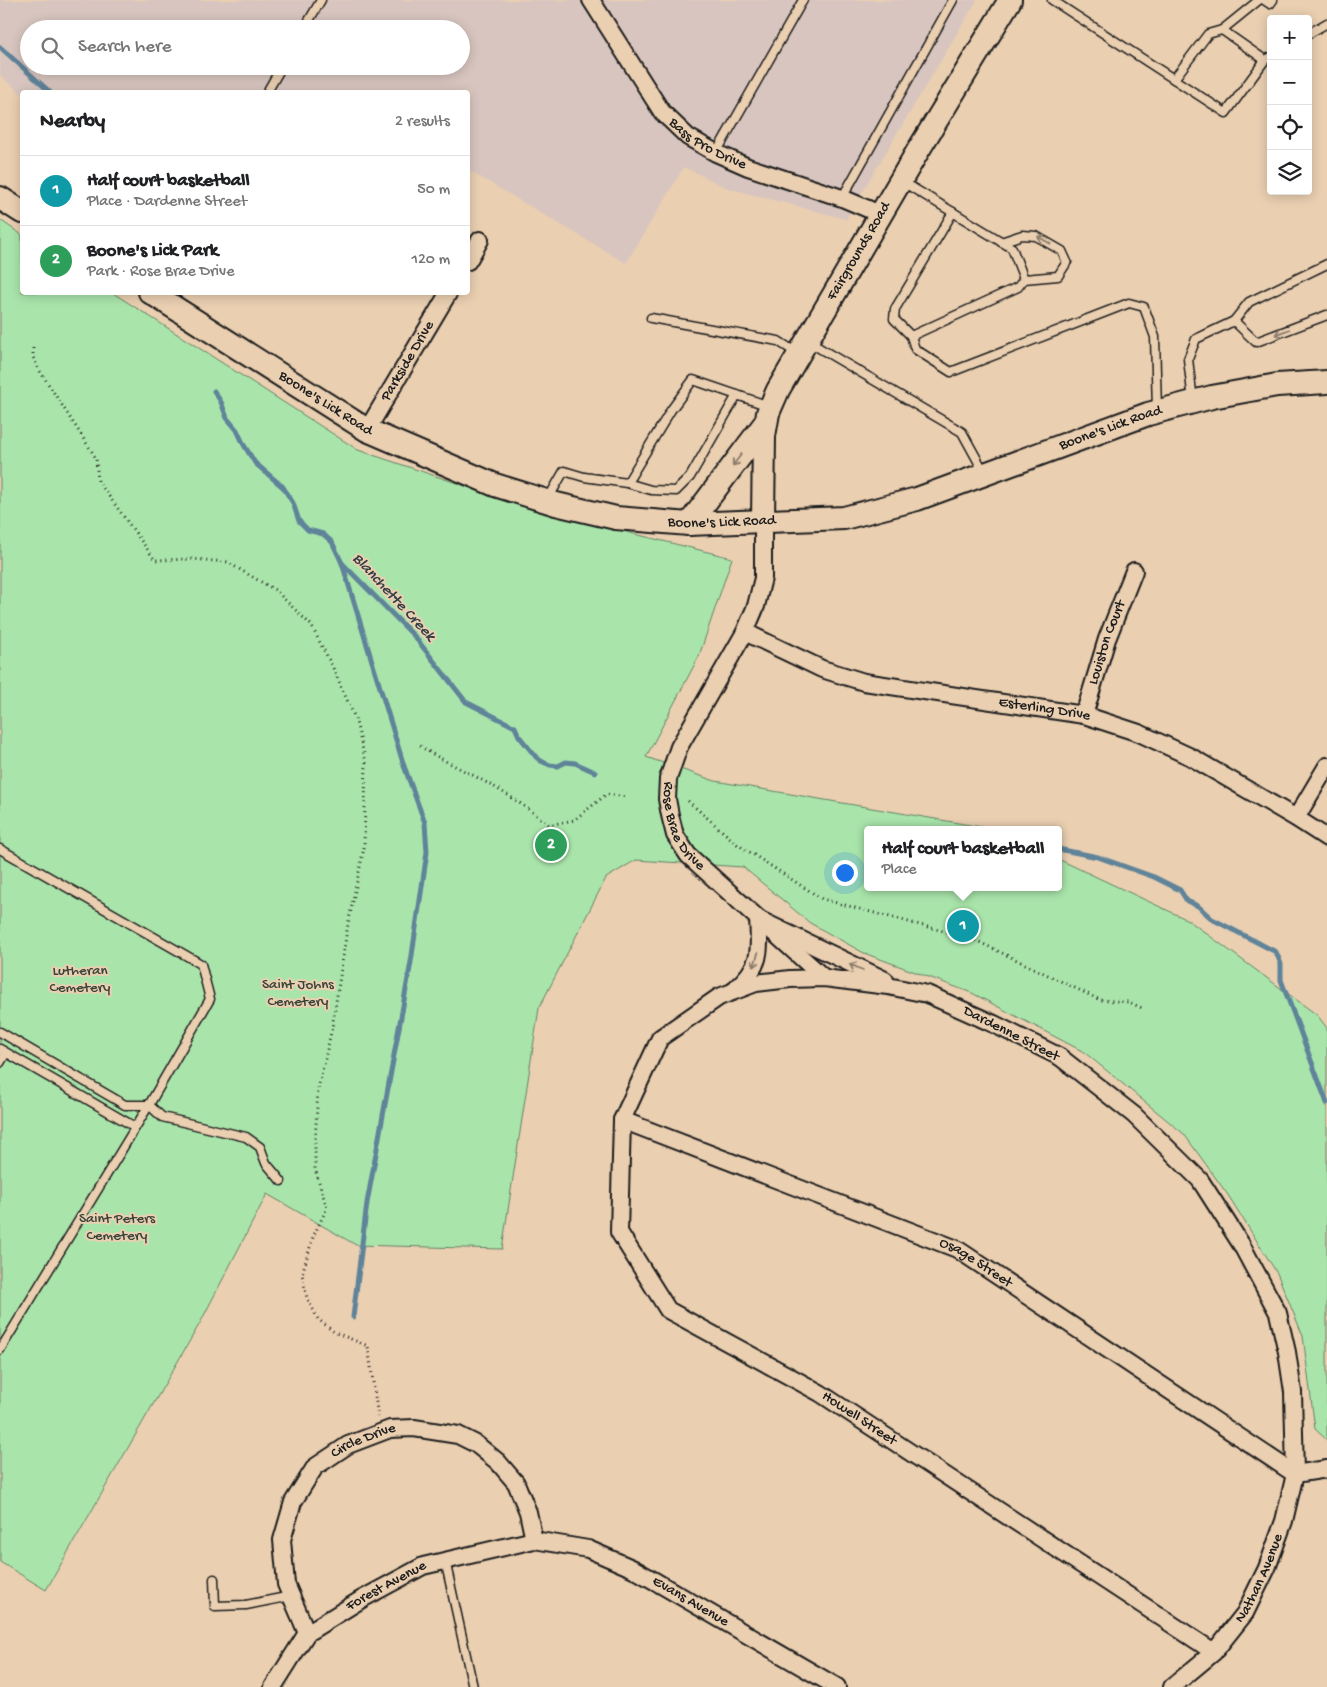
<!DOCTYPE html>
<meta charset="utf-8">
<style>
body{margin:0;font-family:"Gochi Hand",sans-serif;background:#f6f6f6;color:#202124}
.controls{position:absolute;right:15px;top:15px;display:grid;overflow:hidden;border-radius:5px;box-shadow:0 2px 12px #0003}
.controls button{width:45px;height:45px;display:grid;place-items:center;padding:0;border:0;border-bottom:1px solid #e0e0e0;background:#fff;color:#202124;font:25px sans-serif}
.you{position:absolute;left:844px;top:872px;width:18px;height:18px;margin:-12px;border:4px solid #fff;border-radius:50%;background:#1a73e8;box-shadow:0 0 0 8px #1a73e833}
.badge{display:grid;place-items:center;width:32px;height:32px;border-radius:50%;background:#1f6fb2;color:#fff;font-size:16px;font-weight:700}
.pin{position:absolute;translate:-50% -50%;border:2px solid #fff;box-shadow:0 1px 5px #0006}
.popup{position:absolute;left:864px;top:826px;width:198px;height:65px;box-sizing:border-box;display:grid;place-content:center;border-radius:5px;background:#fff;filter:drop-shadow(0 1px 4px #0005);font-size:16px;white-space:nowrap;color:#757577}
.popup b{font-size:19px;color:#202124}
.popup::after{content:'';position:absolute;left:50%;top:100%;margin-left:-10px;border:10px solid transparent;border-top-color:#fff}
.list{margin:0;padding:0;list-style:none}
h2{display:flex;justify-content:space-between;align-items:center;height:65px;margin:0;padding:0 20px;font-size:21px}
h2 small{font-size:16px;font-weight:400;color:#757577}
.list li{display:grid;grid-template-columns:32px 1fr auto;gap:15px;align-items:center;box-sizing:border-box;height:70px;padding:0 20px;border-top:1px solid #e0e0e0}
.list b{display:block;font-size:19px;white-space:nowrap}
.list p{margin:0;font-size:16px;white-space:nowrap;color:#757577}
.list em{font-size:16px;font-style:normal;color:#757577}
.icon{flex:none;width:28px;height:28px;fill:none;stroke:currentColor;stroke-width:2;stroke-linecap:round;stroke-linejoin:round}
.map{position:relative;flex:none;width:1327px;height:1687px;overflow:hidden}
.search{position:absolute;background:#fff;box-shadow:0 2px 12px #0003;left:20px;top:20px;width:450px;height:55px;display:flex;align-items:center;gap:12px;box-sizing:border-box;padding:0 18px;border-radius:28px;color:#757577;font-size:19px}
.panel{position:absolute;background:#fff;box-shadow:0 2px 12px #0003;left:20px;top:90px;width:450px;height:205px;border-radius:5px}
.map>svg:first-child{display:block}
.built{fill:#d8c5bf;fill-rule:evenodd}
.green{fill:#a9e5ab;stroke:#628064}
.lines{fill:none;stroke-linecap:round;stroke-linejoin:round}
.stream{stroke:#5f8399;stroke-width:5}
.lane-casing{stroke:#1c1c1c;stroke-width:11}
.street-casing{stroke:#1c1c1c;stroke-width:20}
.secondary-casing{stroke:#1c1c1c;stroke-width:26}
.path{stroke:#1c1c1c;stroke-width:3;stroke-dasharray:1 4;stroke-linecap:butt}
.lane{stroke:#eacfb1;stroke-width:8}
.street{stroke:#eacfb1;stroke-width:16}
.secondary{stroke:#eacfb1;stroke-width:22}
.oneway{stroke:#8d7e6e}
.labels{text-anchor:middle;dominant-baseline:central;stroke-width:4;stroke-linejoin:round;paint-order:stroke}
.street-label{font-size:15px;fill:#1c1c1c;stroke:#eacfb1}
.park-label{font-size:15px;fill:#384439;stroke:#eacfb1}
.water-label{font-size:16px;font-style:italic;fill:#323e46;stroke:#eacfb1}
</style>
<div class="map">
<svg width="1327" height="1687" viewBox="0 0 1327 1687">
<rect width="100%" height="100%" fill="#eacfb1"/>
<filter id="ink" filterUnits="userSpaceOnUse"><feTurbulence type="fractalNoise" baseFrequency=".02" numOctaves="2"/><feDisplacementMap in="SourceGraphic" scale="10" xChannelSelector="R" yChannelSelector="G"/><feConvolveMatrix kernelMatrix="1 2 1 2 8 2 1 2 1" color-interpolation-filters="sRGB"/></filter>
<g filter="url(#ink)">
<path class="built" d="M 0,0 L 977,0 L 846,219 L 727,188 L 684,167 L 626,263 L 468,170 L 468,92 L 22,94 L 0,75 ZM 29,29 L 461,29 L 461,66 L 29,66 Z"/>
<polygon class="green" points="0,220 22,235 22,292 113,293 358,450 537,510 732,558 699,656 646,757 715,781 993,829 868,830 868,887 1058,887 1058,859 1188,920 1317,1015 1327,1028 1327,1440 1315,1429 1303,1336 1277,1273 1228,1195 1184,1134 1084,1052 972,993 864,953 810,923 743,867 636,860 606,878 539,1008 502,1249 356,1245 267,1194 200,1323 46,1590 0,1562"/>
<g class="lines">
<g class="stream">
<polyline points="0,47 50,92"/>
<polyline points="214,391 221,402 227,418 237,430 244,445 255,463 283,487 293,503 299,521 308,530 323,534 332,542 342,563 415,637 466,702 515,727 519,736 536,757 541,761 550,765 558,766 566,762 575,763 595,772"/>
<polyline points="342,563 404,766 425,823 427,852 411,962 367,1203 353,1317"/>
<polyline points="1058,849 1098,857 1154,877 1180,890 1187,901 1198,906 1212,919 1276,952 1281,964 1281,980 1327,1103"/>
</g>
<defs>
<g id="lane">
<polyline points="1052,0 1226,113 1265,60 1271,57"/>
<polyline points="1259,0 1222,30 1265,60"/>
<polyline points="1264,0 1270,4 1273,0"/>
<polyline points="304,29 321,0"/>
<polyline points="1308,34 1327,23"/>
<polyline points="1174,79 1208,34 1222,30"/>
<polyline points="267,92 282,66"/>
<polyline points="716,153 803,0"/>
<polyline points="903,182 1012,248 1024,279"/>
<polyline points="842,198 953,0"/>
<polyline points="1001,242 1022,235 1036,236 1062,251 1067,262 1058,276 1024,279 1018,287 911,336 915,349 951,372 1129,303 1144,307 1155,337 1157,410"/>
<polyline points="1327,264 1249,302 1234,321 1256,342 1327,315"/>
<polyline points="651,318 778,341 797,353"/>
<polyline points="911,336 894,319 895,309 953,212"/>
<polyline points="809,342 962,432 984,472"/>
<polyline points="1193,401 1188,359 1196,339 1234,321"/>
<polyline points="627,483 651,490 676,491 690,477 737,395"/>
<polyline points="548,499 564,471 584,477 627,483 671,410 693,380 769,406"/>
<polyline points="0,849 201,964 210,999 149,1105 125,1105 0,1032"/>
<polyline points="0,1049 135,1127"/>
<polyline points="0,1063 6,1053"/>
<polyline points="0,1350 149,1105 162,1117 246,1137 260,1147 266,1163 281,1181"/>
<polyline points="445,1560 473,1687"/>
<polyline points="214,1579 215,1606 246,1605 291,1596"/>
</g>
<g id="street">
<path id="s1" d="M 591,0 L 662,112 L 688,137 L 716,153 L 748,167 L 842,198 L 880,214"/>
<polyline points="468,261 480,240"/>
<path id="s2" d="M 367,430 L 449,292"/>
<path id="s3" d="M 763,521 L 763,578 L 756,606 L 745,632 L 679,747 L 668,779 L 667,799 L 670,815 L 675,835 L 688,855 L 824,978"/>
<path id="s4" d="M 745,632 L 822,669 L 864,682 L 1084,715 L 1139,733 L 1191,757 L 1296,818 L 1327,838"/>
<path id="s5" d="M 1084,715 L 1107,639 L 1134,571"/>
<polyline points="1296,818 1327,766"/>
<path d="M 736,988 C 762,965 760,951 758,919 L 885,980"/>
<path id="s6" d="M 622,1120 L 957,1249 L 1295,1474"/>
<polyline points="1295,1474 1327,1469"/>
<path id="s7" d="M 307,1633 L 286,1584 L 282,1540 L 293,1502 L 315,1467 L 348,1445 L 390,1429 L 414,1428 L 458,1435 L 476,1444 L 498,1462 L 516,1483 L 528,1512 L 534,1540"/>
<path id="s8" d="M 273,1687 L 307,1633 L 362,1599 L 423,1566 L 534,1540 L 588,1549 L 634,1569 L 837,1687"/>
<path id="s9" d="M 1172,1687 L 1214,1652 L 1245,1613 L 1267,1568 L 1284,1521 L 1295,1474 L 1293,1392 L 1287,1352 L 1278,1313 L 1241,1244 L 1200,1180 L 1134,1115 L 1060,1057 L 994,1024 L 927,994 L 888,986 L 824,978 L 790,979 L 756,983 L 719,997 L 660,1038 L 622,1120 L 619,1232 L 668,1310 L 820,1393 L 1214,1652"/>
</g>
<g id="secondary">
<polyline points="0,198 22,212"/>
<path id="s10" d="M 150,292 L 367,430 L 495,485 L 556,504 L 616,518 L 689,524 L 844,518 L 917,499 L 1148,414 L 1212,397 L 1277,385 L 1327,382"/>
<path id="s11" d="M 763,521 L 764,436 L 768,413 L 778,390 L 919,149 L 1010,0"/>
<polyline points="689,524 766,422"/>
</g>
</defs>
<use href="#lane" class="lane-casing"/>
<use href="#street" class="street-casing"/>
<use href="#secondary" class="secondary-casing"/>
<g class="path">
<polyline points="33,348 33,357 38,368 96,458 98,481 155,560 192,559 227,562 275,590 311,625 333,668 355,718 366,762 364,848 348,924 332,1028 318,1089 315,1142 315,1169 327,1208 313,1237 302,1274 307,1298 318,1319 334,1332 368,1346 378,1417"/>
<path d="M 420,746 C 439,759 458,767 478,778 C 503,791 527,807 549,825 L 574,820 L 607,794 L 626,797"/>
<polyline points="688,801 737,844 822,899 973,939 1100,1000 1129,1002 1142,1008"/>
</g>
<use href="#lane" class="lane"/>
<use href="#street" class="street"/>
<use href="#secondary" class="secondary"/>
</g>
<defs><path id="oneway-shaft" d="M-6 0H5M1.5-3L5.5 0L1.5 3" fill="none" stroke-width="1.6" stroke-linecap="round" stroke-linejoin="round" transform="scale(1.25)"/></defs>
<g class="oneway">
<use href="#oneway-shaft" transform="translate(1044 240) rotate(-150)"/>
<use href="#oneway-shaft" transform="translate(1282 332) rotate(159)"/>
<use href="#oneway-shaft" transform="translate(737 460) rotate(127)"/>
<use href="#oneway-shaft" transform="translate(756 960) rotate(107)"/>
<use href="#oneway-shaft" transform="translate(856 967) rotate(-155)"/>
</g>
</g>
<g class="labels">
<g class="street-label">
<text stroke="none"><textPath href="#s1" startOffset="189">Bass Pro Drive</textPath></text>
<text stroke="none"><textPath href="#s11" startOffset="294">Fairgrounds Road</textPath></text>
<text stroke="none"><textPath href="#s2" startOffset="80">Parkside Drive</textPath></text>
<text stroke="none"><textPath href="#s10" startOffset="208">Boone's Lick Road</textPath></text>
<text stroke="none"><textPath href="#s10" startOffset="1032">Boone's Lick Road</textPath></text>
<text stroke="none"><textPath href="#s10" startOffset="628">Boone's Lick Road</textPath></text>
<text stroke="none"><textPath href="#s5" startOffset="76">Louiston Court</textPath></text>
<text stroke="none"><textPath href="#s4" startOffset="312">Esterling Drive</textPath></text>
<text stroke="none"><textPath href="#s3" startOffset="332">Rose Brae Drive</textPath></text>
<text transform="translate(1011 1034) rotate(27)">Dardenne Street</text>
<text stroke="none"><textPath href="#s6" startOffset="382">Osage Street</textPath></text>
<text stroke="none"><textPath href="#s9" startOffset="1702">Howell Street</textPath></text>
<text stroke="none"><textPath href="#s7" startOffset="234">Circle Drive</textPath></text>
<text stroke="none"><textPath href="#s9" startOffset="142">Nathan Avenue</textPath></text>
<text stroke="none"><textPath href="#s8" startOffset="156">Forest Avenue</textPath></text>
<text stroke="none"><textPath href="#s8" startOffset="482">Evans Avenue</textPath></text>
</g>
<g class="park-label">
<text x="80" y="971">Lutheran<tspan x="80" dy="17">Cemetery</tspan></text>
<text x="298" y="985">Saint Johns<tspan x="298" dy="17">Cemetery</tspan></text>
<text x="117" y="1219">Saint Peters<tspan x="117" dy="17">Cemetery</tspan></text>
</g>
<g class="water-label">
<text transform="translate(393 598) rotate(47)">Blanchette Creek</text>
</g>
</g>
</svg>
<div class="controls">
<button>+</button>
<button>−</button>
<button><svg class="icon" aria-label="locate" viewBox="0 0 24 24"><circle cx="12" cy="12" r="6"/><path d="M12 2v4M12 18v4M2 12h4M18 12h4"/></svg></button>
<button><svg class="icon" aria-label="layers" viewBox="0 0 24 24"><path d="M12 4l9 5-9 5-9-5zM3 14l9 5 9-5"/></svg></button>
</div>
<div class="you"></div>
<div class="pin badge" style="left:963px;top:926px;background:#0f9aa8">1</div>
<div class="popup"><b>Half court basketball</b>Place</div>
<div class="pin badge" style="left:551px;top:845px;background:#2e9e5b">2</div>
<div class="search"><svg class="icon" aria-label="search" viewBox="0 0 24 24"><circle cx="10" cy="10" r="6"/><path d="M15 15l6 6"/></svg>Search here</div>
<section class="panel">
<h2>Nearby<small>2 results</small></h2>
<ul class="list">
<li><span class="badge" style="background:#0f9aa8">1</span><div><b>Half court basketball</b><p>Place · Dardenne Street</p></div><em>50 m</em></li>
<li><span class="badge" style="background:#2e9e5b">2</span><div><b>Boone's Lick Park</b><p>Park · Rose Brae Drive</p></div><em>120 m</em></li>
</ul>
</section>
</div>
